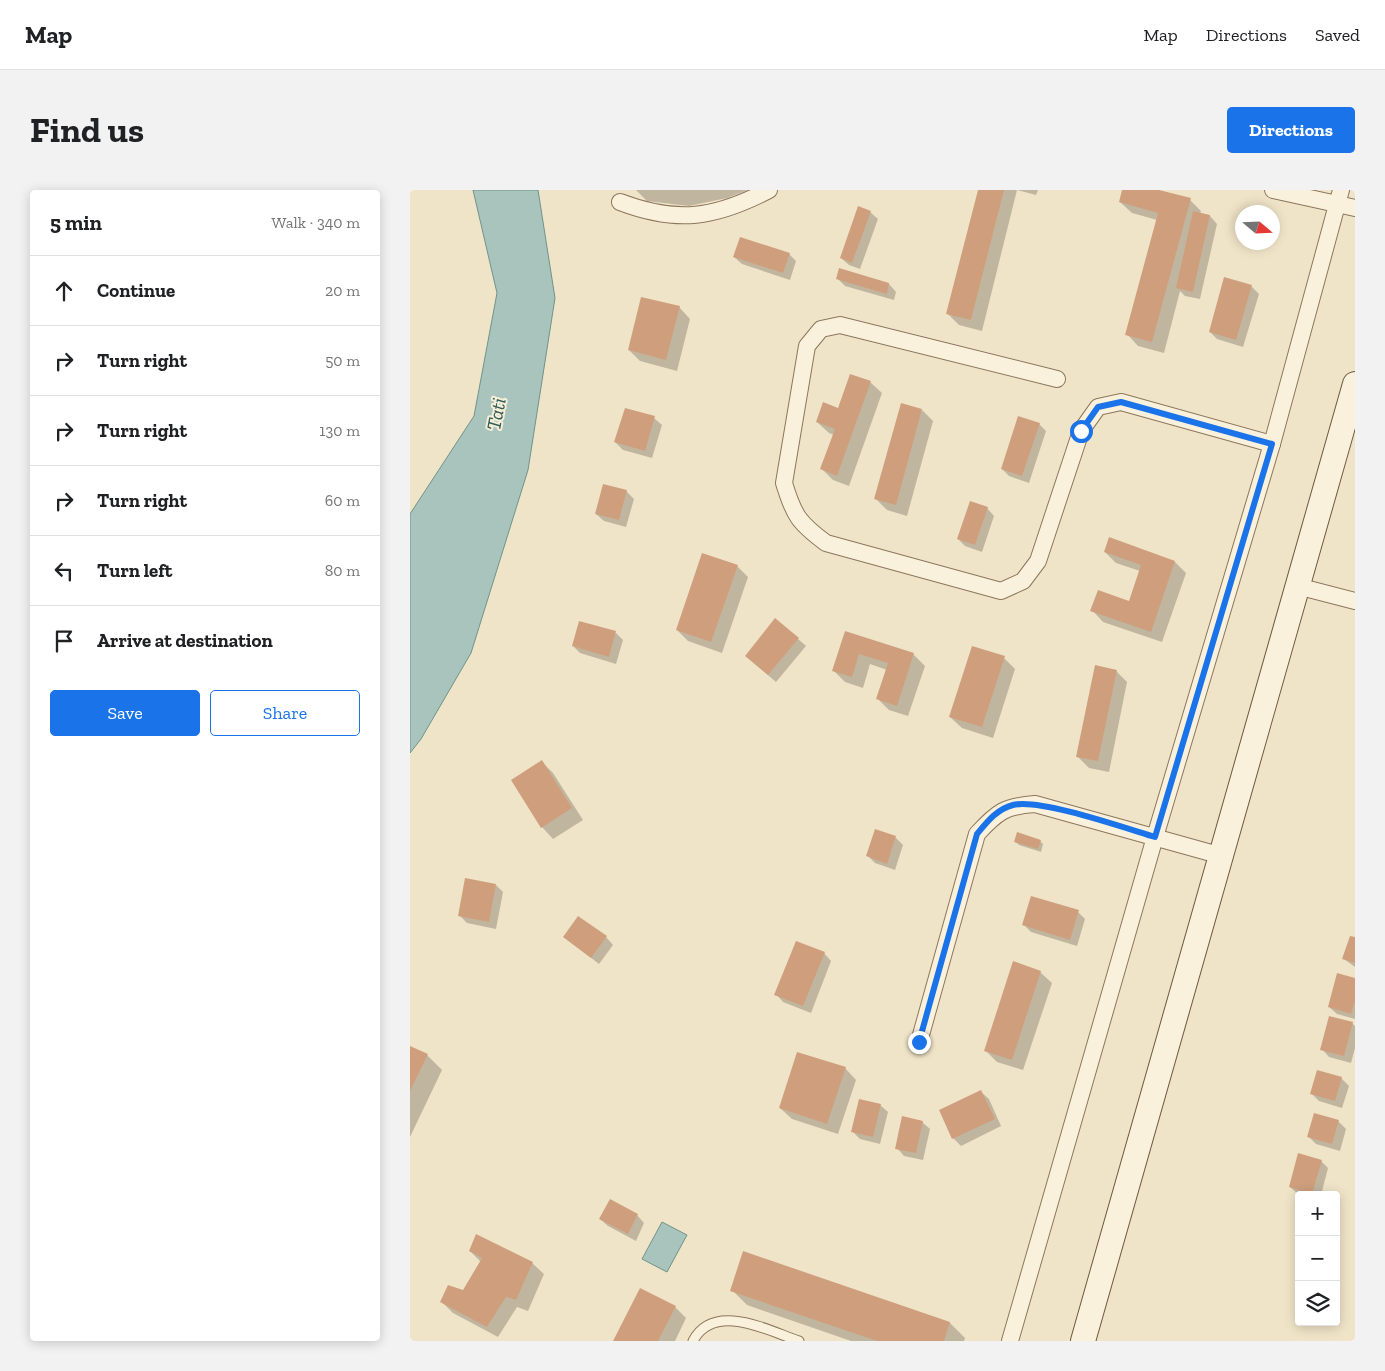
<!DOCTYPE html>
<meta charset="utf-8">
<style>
body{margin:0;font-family:"Zilla Slab",serif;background:#f2f2f2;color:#202124}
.controls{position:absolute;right:15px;bottom:15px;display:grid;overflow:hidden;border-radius:5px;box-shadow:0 2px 12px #0003}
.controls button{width:45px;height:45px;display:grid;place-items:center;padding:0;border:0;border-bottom:1px solid #e0e0e0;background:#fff;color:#202124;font:25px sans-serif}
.compass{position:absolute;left:825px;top:15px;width:45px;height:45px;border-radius:50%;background:#fff;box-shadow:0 2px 12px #0003;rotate:109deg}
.stop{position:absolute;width:15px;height:15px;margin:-11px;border:4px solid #1a73e8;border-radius:50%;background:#fff}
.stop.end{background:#1a73e8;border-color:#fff;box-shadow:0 1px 5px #0008}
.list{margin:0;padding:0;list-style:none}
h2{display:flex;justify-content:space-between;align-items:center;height:65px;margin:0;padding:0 20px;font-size:21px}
h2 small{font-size:16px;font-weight:400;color:#757577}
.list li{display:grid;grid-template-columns:32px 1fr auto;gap:15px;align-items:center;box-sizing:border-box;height:70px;padding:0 20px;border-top:1px solid #e0e0e0}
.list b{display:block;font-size:19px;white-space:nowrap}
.list em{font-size:16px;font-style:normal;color:#757577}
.actions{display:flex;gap:10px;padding:15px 20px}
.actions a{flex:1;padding:11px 0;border:1px solid #1a73e8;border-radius:5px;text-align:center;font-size:18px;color:#1a73e8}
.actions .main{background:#1a73e8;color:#fff}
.icon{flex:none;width:28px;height:28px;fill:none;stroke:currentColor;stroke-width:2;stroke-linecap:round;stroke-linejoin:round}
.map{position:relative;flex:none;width:945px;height:1151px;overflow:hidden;border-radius:5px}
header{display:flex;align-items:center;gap:30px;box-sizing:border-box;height:70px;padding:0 25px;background:#fff;border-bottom:1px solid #e0e0e0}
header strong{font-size:24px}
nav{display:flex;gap:28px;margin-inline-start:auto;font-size:18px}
.intro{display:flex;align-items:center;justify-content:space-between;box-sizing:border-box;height:120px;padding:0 30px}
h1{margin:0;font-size:35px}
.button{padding:12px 22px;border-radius:5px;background:#1a73e8;color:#fff;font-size:18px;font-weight:700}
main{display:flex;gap:30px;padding:0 30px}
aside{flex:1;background:#fff;border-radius:5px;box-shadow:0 2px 12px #0003}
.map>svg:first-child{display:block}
.water{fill:#a9c4bc;stroke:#6f938a}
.shadow{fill:#0003}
.building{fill:#cf9f7d}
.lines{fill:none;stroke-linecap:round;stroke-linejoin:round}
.lane-casing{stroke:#8d765c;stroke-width:11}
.street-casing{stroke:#8d765c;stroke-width:18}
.secondary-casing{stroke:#6f573f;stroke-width:26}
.lane{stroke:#faf1dc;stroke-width:9}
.street{stroke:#faf1dc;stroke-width:16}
.secondary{stroke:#faf1dc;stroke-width:24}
.route{stroke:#1a73e8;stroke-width:6}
.labels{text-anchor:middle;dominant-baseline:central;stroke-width:4;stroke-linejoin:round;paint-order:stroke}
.water-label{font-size:20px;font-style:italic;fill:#2f5d5a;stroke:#f7eed8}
</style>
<header>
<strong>Map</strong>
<nav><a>Map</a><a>Directions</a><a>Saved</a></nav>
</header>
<div class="intro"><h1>Find us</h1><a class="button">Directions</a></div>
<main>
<aside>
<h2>5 min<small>Walk · 340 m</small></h2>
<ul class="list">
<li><svg class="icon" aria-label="ahead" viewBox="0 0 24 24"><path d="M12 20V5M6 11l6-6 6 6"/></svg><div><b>Continue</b></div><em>20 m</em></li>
<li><svg class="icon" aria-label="right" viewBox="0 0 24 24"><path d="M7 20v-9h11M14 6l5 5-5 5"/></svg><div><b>Turn right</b></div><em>50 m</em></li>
<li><svg class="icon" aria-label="right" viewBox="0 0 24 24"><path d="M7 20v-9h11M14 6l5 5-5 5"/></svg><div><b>Turn right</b></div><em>130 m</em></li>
<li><svg class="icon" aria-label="right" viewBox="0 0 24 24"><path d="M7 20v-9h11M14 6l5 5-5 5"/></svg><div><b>Turn right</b></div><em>60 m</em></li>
<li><svg class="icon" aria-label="left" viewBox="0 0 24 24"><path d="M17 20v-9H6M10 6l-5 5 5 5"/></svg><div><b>Turn left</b></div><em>80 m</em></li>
<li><svg class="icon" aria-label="arrive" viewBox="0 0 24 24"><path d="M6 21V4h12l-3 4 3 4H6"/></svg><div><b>Arrive at destination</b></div></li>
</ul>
<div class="actions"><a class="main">Save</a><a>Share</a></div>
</aside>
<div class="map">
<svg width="945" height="1151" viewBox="0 0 945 1151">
<rect width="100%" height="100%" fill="#f0e4c8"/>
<g class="water">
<polygon points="63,0 128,0 145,108 118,280 61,463 11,549 0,563 0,324 64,226 87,103"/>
<polygon points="252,1032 277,1045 257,1082 232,1069"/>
</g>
<g class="shadow">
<polygon points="226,0 338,0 317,8 279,16 237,11"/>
<polygon points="569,0 628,0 626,5 607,0 572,141 549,135 538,124"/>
<polygon points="714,0 744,0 780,10 791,21 790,24 800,26 807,34 790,109 775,106 770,101 754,163 728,156 717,144 747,30 722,23 710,12"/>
<polygon points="460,22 468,29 450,79 439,75 431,68"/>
<polygon points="379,64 386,71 380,90 332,74 324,67"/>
<polygon points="430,80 479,94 486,102 484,110 435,96 427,88"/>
<polygon points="841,96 849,104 833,157 807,149 800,142"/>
<polygon points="269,117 280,129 267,181 230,171 219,160"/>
<polygon points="460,192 472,203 439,296 423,290 412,279 424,245 419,243 407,232 429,219"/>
<polygon points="512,220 523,231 497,326 477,320 466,309"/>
<polygon points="244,228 252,235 242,268 213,260 205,252"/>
<polygon points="629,234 636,241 619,293 599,286 592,279"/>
<polygon points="216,301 224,309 216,337 194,331 186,324"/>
<polygon points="577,318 584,326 572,362 555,356 548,349"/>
<polygon points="700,349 765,372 776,383 752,452 693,432 682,420 719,412 730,381 706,373 695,362"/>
<polygon points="327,376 338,387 312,463 278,451 267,440"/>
<polygon points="436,442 503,464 515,476 498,526 479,520 468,509 477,480 460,474 453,498 435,492 424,481"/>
<polygon points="206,443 213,450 206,474 170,463 163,456"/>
<polygon points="388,449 396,456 366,492 344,473"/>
<polygon points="594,468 605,479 583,548 552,538 540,527"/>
<polygon points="706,481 717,492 699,582 679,578 668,567"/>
<polygon points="132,572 143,583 173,630 143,649 132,637"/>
<polygon points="466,641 486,648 493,655 485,680 465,673 458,666"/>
<polygon points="605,651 630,651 633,654 631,662 609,655"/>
<polygon points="86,695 93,702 86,739 57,733 49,725"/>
<polygon points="668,722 675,729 667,756 621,742 614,735"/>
<polygon points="154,747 196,747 203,755 189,774"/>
<polygon points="945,749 945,777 934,769"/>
<polygon points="414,763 421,771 401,823 373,812 366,804"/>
<polygon points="630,782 642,793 613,880 587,872 575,860"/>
<polygon points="945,790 945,829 927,824 919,817"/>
<polygon points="942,833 945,836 945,858 941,873 919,867 912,859"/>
<polygon points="0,857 17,865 32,880 0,947"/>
<polygon points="435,878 446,890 428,944 382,929 370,918"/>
<polygon points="931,888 939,896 932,918 909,911 901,903"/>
<polygon points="571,902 579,909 591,936 551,956 543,948"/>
<polygon points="470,915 478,922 470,954 450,949 442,941"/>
<polygon points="905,924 929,932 936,939 930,961 906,954 898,946"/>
<polygon points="512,932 520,939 513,970 494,966 487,958"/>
<polygon points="911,971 918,978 911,1005 888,1004 880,997"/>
<polygon points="227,1025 234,1033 226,1051 198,1036 190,1029"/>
<polygon points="60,1061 122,1073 134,1084 118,1121 107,1117 88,1147 43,1123 32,1112 53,1101 71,1072"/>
<polygon points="322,1100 540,1133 555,1148 554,1151 441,1151 337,1115"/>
<polygon points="265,1117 276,1128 265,1151 204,1151"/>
</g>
<g class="building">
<polygon points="568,0 594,0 561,130 536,124"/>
<polygon points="712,0 749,0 781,8 742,152 715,145 748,23 709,12"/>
<polygon points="448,16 461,21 442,73 430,68"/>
<polygon points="783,21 800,25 783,102 766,98"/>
<polygon points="330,47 380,63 373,83 323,67"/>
<polygon points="429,78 479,93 477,104 426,89"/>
<polygon points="814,87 842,95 826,150 799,142"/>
<polygon points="231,107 270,116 256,170 218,160"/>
<polygon points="440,184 461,191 427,286 410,279 425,239 406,232 413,212 428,218"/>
<polygon points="491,213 512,219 486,315 464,309"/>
<polygon points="215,218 245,226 235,261 204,252"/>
<polygon points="608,226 630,233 612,286 591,279"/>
<polygon points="193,294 217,300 209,330 185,324"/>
<polygon points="560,311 578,317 565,355 547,349"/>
<polygon points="699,347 765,371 741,442 680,421 688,400 719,411 731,375 694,362"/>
<polygon points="292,363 328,375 301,452 266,440"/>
<polygon points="365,428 389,448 358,485 335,466"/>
<polygon points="169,431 206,441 199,467 162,456"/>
<polygon points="435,441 504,463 487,516 466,509 478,473 449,464 442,487 422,481"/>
<polygon points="562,456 595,466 572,537 539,527"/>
<polygon points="685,475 707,480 688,571 666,567"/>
<polygon points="132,570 162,618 131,638 101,590"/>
<polygon points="465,639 486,646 477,674 456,666"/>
<polygon points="607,642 631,650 628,659 604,652"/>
<polygon points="55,688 86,694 79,732 48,726"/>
<polygon points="621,706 669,720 660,750 612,735"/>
<polygon points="168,726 197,746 181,768 153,747"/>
<polygon points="940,746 945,747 945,773 932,769"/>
<polygon points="386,751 415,762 393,816 364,805"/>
<polygon points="603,771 631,781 602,870 574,861"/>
<polygon points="927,783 945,788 945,811 941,824 918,817"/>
<polygon points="919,826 943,832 934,866 910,860"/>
<polygon points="0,856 18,864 0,901"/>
<polygon points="387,862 436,877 417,934 369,918"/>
<polygon points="907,880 932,887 925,911 900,904"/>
<polygon points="571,900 585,929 542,949 529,920"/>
<polygon points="449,909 471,914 463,947 441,942"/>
<polygon points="904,923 929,930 922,954 897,947"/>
<polygon points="492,926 513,931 506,963 485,959"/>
<polygon points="888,963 912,970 902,1004 879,997"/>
<polygon points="200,1009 228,1024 218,1044 189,1029"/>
<polygon points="66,1044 123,1072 106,1110 96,1107 77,1137 30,1112 38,1095 53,1100 72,1068 59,1061"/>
<polygon points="333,1061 540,1132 534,1151 467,1151 320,1101"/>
<polygon points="230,1098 266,1116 248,1151 203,1151"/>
</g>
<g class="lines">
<defs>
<path id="lane" d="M 283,1151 C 304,1111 359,1141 389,1151"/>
<g id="street">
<polyline points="863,0 945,18"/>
<path d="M 210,12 C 268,34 305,28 359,0"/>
<path d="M 647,189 L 430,135 L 411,139 L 397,156 L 374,293 C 384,326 389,333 416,353 L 591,401 L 613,391 L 628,371 L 671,241 L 688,217 L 711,212 L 862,254"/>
<polyline points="887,396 945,411"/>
<path d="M 509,852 L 567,644 C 587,622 595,616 625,614 L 812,666"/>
<polyline points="600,1151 745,647 862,254 931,0"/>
</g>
<polyline id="secondary" points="673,1151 945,194"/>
</defs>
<use href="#lane" class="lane-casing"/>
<use href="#street" class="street-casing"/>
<use href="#secondary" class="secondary-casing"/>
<use href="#lane" class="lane"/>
<use href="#street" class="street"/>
<use href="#secondary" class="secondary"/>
</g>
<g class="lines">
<path class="route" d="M 509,852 L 567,644 C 577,632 587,619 603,615 C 629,608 715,638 745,647 L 862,254 L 711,212 L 688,217 L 671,241"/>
</g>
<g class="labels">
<g class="water-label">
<text transform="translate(86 224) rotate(-79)">Tati</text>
</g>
</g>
</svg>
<div class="controls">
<button>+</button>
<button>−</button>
<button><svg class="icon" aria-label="layers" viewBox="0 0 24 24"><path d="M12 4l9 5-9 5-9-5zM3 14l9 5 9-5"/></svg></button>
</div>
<svg class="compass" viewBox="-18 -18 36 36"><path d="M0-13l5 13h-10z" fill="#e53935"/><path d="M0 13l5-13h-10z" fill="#757577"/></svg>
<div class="stop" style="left:671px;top:241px"></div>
<div class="stop end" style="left:509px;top:852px"></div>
</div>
</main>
